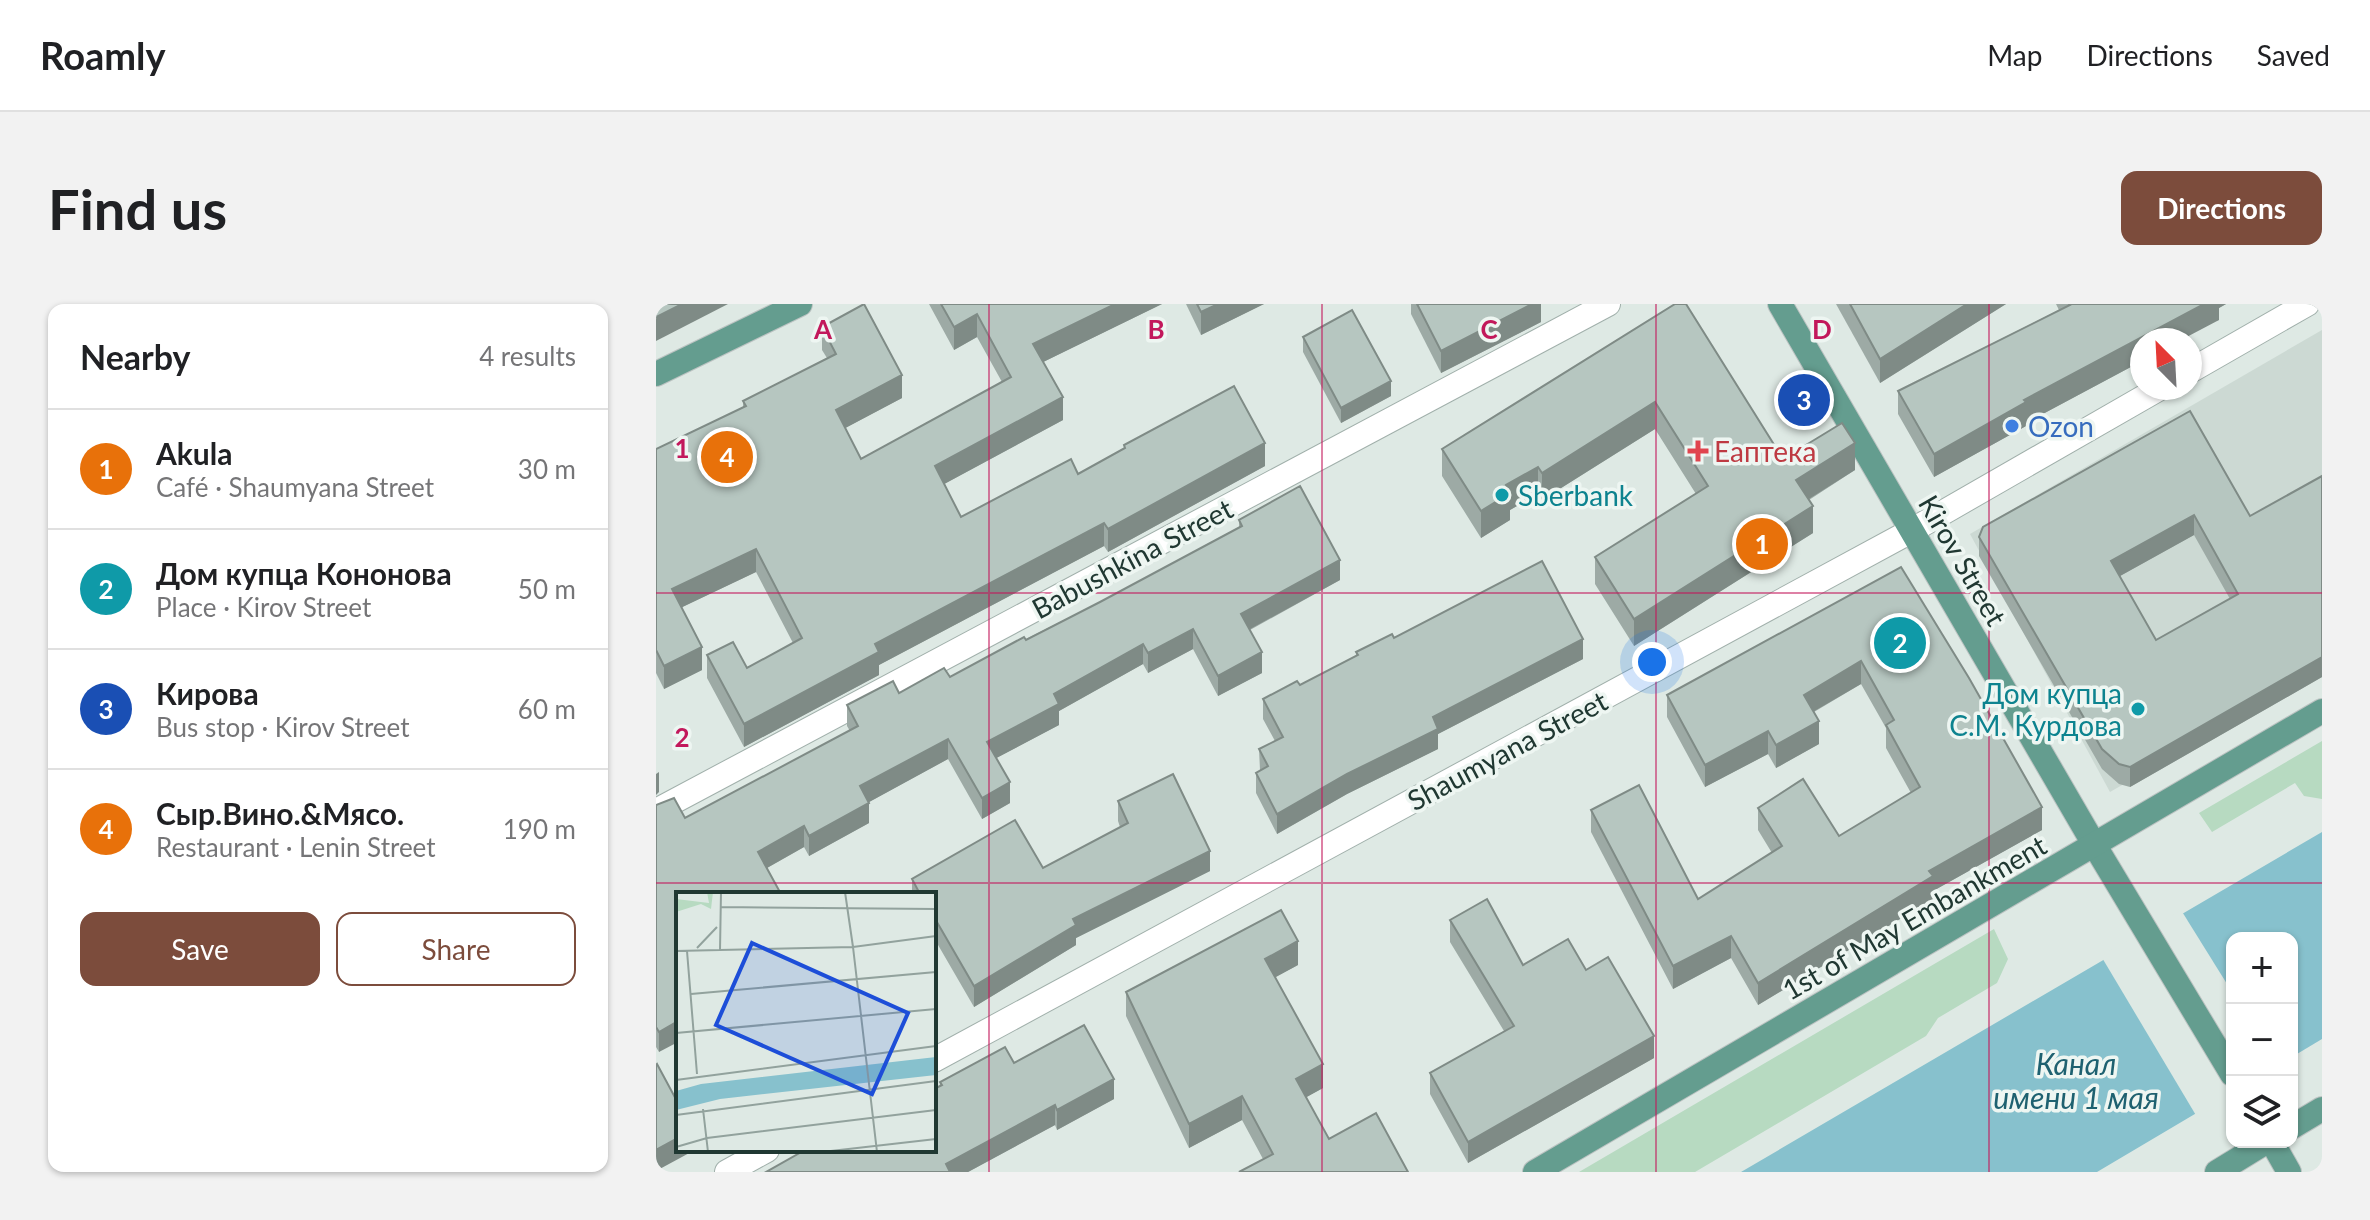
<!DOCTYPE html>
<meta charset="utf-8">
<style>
body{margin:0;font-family:Lato,sans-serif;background:#f2f2f2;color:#202124}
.controls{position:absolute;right:24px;bottom:24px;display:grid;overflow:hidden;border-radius:16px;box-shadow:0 2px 6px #0004}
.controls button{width:72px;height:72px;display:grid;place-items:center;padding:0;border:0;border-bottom:2px solid #e0e0e0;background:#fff;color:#202124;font:40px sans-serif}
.compass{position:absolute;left:1474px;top:24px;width:72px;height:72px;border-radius:50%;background:#fff;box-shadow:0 2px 6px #0004;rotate:336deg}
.you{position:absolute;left:996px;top:358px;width:28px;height:28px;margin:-20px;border:6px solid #fff;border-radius:50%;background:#1a73e8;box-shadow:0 0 0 12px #1a73e833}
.badge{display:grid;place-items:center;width:52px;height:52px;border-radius:50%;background:#7c4c3c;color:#fff;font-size:26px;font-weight:700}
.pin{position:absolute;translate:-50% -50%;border:4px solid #fff;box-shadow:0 2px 8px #0006}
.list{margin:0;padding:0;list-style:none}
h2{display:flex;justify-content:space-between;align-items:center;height:104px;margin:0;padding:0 32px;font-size:34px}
h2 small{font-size:26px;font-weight:400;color:#757577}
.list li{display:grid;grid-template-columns:52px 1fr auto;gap:24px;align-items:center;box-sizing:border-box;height:120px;padding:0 32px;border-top:2px solid #e0e0e0}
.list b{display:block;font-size:30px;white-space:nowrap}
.list p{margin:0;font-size:26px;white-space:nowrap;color:#757577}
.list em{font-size:26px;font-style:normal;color:#757577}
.actions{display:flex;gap:16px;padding:24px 32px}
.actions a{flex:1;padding:18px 0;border:2px solid #7c4c3c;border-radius:16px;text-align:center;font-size:28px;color:#7c4c3c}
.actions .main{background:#7c4c3c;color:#fff}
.icon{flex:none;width:44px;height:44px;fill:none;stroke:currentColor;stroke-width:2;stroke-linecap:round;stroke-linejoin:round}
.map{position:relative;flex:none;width:1666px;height:868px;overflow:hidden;border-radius:16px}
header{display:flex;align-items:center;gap:48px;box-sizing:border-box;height:112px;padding:0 40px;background:#fff;border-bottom:2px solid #e0e0e0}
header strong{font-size:38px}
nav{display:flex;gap:44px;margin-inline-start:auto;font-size:28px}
.intro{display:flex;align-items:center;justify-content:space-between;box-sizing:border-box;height:192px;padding:0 48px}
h1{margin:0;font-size:56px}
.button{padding:20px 36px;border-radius:16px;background:#7c4c3c;color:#fff;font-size:28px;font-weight:700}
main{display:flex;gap:48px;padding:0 48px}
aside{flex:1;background:#fff;border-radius:16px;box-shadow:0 2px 6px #0004}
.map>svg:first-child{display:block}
.built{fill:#ccd9d3}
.green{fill:#b7dac1}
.water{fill:#87c1cd}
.pier{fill:#dee9e4}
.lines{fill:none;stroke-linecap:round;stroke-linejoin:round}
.minor-casing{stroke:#a1b0ab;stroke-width:26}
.major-casing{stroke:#bcc3c2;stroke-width:26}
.minor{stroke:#fff;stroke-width:24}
.major{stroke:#649d8f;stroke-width:24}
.wall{fill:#9daaa5;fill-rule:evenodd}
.shaded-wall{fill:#7f8b86}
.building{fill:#b6c6c0;stroke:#7f8b86;stroke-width:2;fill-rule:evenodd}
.grid{fill:none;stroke:#c2185b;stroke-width:2;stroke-opacity:0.55}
.shop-dot{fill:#3f7fe0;stroke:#eef6f2;stroke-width:3}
.health-dot{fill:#e0444e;stroke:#eef6f2;stroke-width:3}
.culture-dot{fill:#0f9aa8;stroke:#eef6f2;stroke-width:3}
.labels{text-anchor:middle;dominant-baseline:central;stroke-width:7;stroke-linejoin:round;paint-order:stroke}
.shop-label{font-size:28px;fill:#366cbe;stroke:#eef6f2;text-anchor:start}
.health-label{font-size:28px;fill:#be3a42;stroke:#eef6f2;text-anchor:start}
.culture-label{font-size:28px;fill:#0d838f;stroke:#eef6f2;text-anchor:start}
.street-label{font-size:28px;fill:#203832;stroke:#eef6f2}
.water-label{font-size:30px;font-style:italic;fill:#1e6170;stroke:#eef6f2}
.inset-road{fill:none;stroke:#92a29d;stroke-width:2}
.view{fill:#1d4ed8;fill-opacity:0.15;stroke:#1d4ed8;stroke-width:4}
.inset-edge{fill:none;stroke:#203832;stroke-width:4}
.grid-label{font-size:26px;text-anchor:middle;font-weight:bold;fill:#c2185b;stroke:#eef6f2;stroke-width:7;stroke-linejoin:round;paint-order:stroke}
</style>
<header>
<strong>Roamly</strong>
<nav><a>Map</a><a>Directions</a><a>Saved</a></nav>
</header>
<div class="intro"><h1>Find us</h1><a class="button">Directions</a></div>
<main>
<aside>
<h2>Nearby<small>4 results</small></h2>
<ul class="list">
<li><span class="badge" style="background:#e8710a">1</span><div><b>Akula</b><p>Café · Shaumyana Street</p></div><em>30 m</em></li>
<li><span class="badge" style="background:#0f9aa8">2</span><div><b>Дом купца Кононова</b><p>Place · Kirov Street</p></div><em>50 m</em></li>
<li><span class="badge" style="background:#1a4fb4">3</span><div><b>Кирова</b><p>Bus stop · Kirov Street</p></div><em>60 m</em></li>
<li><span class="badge" style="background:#e8710a">4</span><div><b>Сыр.Вино.&amp;Мясо.</b><p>Restaurant · Lenin Street</p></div><em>190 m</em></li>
</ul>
<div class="actions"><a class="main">Save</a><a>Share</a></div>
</aside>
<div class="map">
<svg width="1666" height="868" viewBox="0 0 1666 868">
<rect width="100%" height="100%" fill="#dee9e4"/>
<polygon class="built" points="1666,26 1666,366 1454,488 1314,230"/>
<g class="green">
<polygon points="1666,437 1666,495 1648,492 1639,479 1556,528 1543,509"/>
<polygon points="1338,625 1352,655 1341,679 1282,714 1270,732 1039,868 923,868"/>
</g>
<polygon class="water" points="1666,528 1666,735 1636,753 1636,634 1576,634 1576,788 1441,868 1085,868"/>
<polygon class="pier" points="1525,606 1576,688 1576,793 1541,813 1445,652"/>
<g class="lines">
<defs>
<g id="minor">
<polyline points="1534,67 1651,0"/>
<polyline points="0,507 952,0"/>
<polyline points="278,756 1255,227 1504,84"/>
<polyline points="71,868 111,846"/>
</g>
<g id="major">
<polyline points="1124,0 1439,542 1576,770"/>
<polyline points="0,70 144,0"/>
<polyline points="1636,823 1666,805"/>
<polyline points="1616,838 1633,868"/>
<polyline points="879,868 1666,407"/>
<polyline points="1561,868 1610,838"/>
</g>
</defs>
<use href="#minor" class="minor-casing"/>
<use href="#major" class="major-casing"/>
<use href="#minor" class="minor"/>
<use href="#major" class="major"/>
</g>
<g class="wall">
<polygon points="273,0 506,0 387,58 407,116 288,180 305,213 422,170 468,144 468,141 609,162 452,248 448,242 223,361 223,371 88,443 51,374 51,351 91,364 137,339 100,268 26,303 46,366 8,385 0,369 0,145 87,103 87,97 171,54 166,46 166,23 246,94 189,124 205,155 346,78 321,33 298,46"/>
<polygon points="530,0 608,0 545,31"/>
<polygon points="755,0 885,0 885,18 785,69 755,10"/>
<polygon points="1019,0 1127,155 1199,166 1153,196 1157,229 978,342 939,280 939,253 1040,190 999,125 886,196 882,190 854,206 854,216 825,234 786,172 786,145"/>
<polygon points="1180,0 1350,0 1224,79"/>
<polygon points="1400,0 1570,0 1563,4 1563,16 1486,36 1486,57 1370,119 1370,122 1278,173 1242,110 1242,87 1403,6"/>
<polygon points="647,33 735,92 685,119 647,48"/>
<path d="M 1534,107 L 1594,212 L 1666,172 L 1666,373 L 1474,483 L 1463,480 L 1446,465 L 1323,252 L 1323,233 ZM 1538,231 L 1574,295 L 1500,336 L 1464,272 Z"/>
<polygon points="583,216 684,276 594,326 606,369 562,392 537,345 492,369 487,360 403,407 403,421 340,454 354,499 326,515 292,455 213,498 213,519 153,552 148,543 111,564 3,748 0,743 0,501 29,514 194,427 191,422 191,401 243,389 294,373 444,298 583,223"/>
<polygon points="1245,263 1386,526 1277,587 1277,595 1102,701 1075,654 1017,685 935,528 935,506 1042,595 1116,549 1102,526 1102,504 1183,532 1255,489 1230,444 1230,424 1205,380 1158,408 1163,440 1120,464 1112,450 1049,483 1011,413 1011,391"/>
<polygon points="738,334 927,355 782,430 782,445 691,490 621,530 600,489 600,469 604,466 603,445 619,437 607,415 607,395 644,381 700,352 700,348"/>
<polygon points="462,497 554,567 420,634 420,641 318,703 278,634 278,590 256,590 256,575 387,564 464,523 462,517"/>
<polygon points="794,616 867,661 930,666 998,754 812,859 774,790 774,769 848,727 794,638"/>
<polygon points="642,661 619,673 667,784 650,793 673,835 752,868 607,855 586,816 533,844 470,712 470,688"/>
<polygon points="358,759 458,795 401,826 399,821 312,868 110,868 278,846 284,778"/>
</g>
<g class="shaded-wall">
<polygon points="26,0 72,0 0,37 0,13"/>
<polygon points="459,0 506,0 377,63 377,40"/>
<polygon points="562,0 608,0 545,31 545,8"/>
<polygon points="876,0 885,0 885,18 785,69 785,47"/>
<polygon points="1311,0 1350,0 1224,79 1224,55"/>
<polygon points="1548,0 1570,0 1563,4 1563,16 1525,36 1486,36 1486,57 1370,119 1370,122 1278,173 1278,150 1368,96"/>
<polygon points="321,10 321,33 298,46 298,23"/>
<polygon points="246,71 246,94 180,129 180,106"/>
<polygon points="735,77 735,92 685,119 685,104"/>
<polygon points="407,93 407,116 279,185 279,162"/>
<polygon points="999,98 999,125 886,196 886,169"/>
<polygon points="609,139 609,162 452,248 452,225"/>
<polygon points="1199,139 1199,166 1140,203 1140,176"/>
<polygon points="882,163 882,190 854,206 854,216 825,234 825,207 850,181"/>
<polygon points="1157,202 1157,229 978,342 978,315"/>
<polygon points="1538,211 1538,231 1455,277 1455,257"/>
<polygon points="448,219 448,242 223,361 223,371 88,443 88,420 219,340"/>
<polygon points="100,245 100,268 16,308 16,285"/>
<polygon points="684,256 684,276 585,330 585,310"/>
<polygon points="537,325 537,345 492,369 492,349"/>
<polygon points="927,335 927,355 782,430 782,445 691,490 621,530 621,510 777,413"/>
<polygon points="487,340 487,360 403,407 403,421 331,459 331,438 398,390"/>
<polygon points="46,343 46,366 8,385 8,362"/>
<polygon points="606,348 606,369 562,392 562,372"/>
<polygon points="1666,353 1666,373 1474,483 1474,463"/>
<polygon points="1205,357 1205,380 1148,413 1148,391"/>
<polygon points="1163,417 1163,440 1120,464 1120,441"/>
<polygon points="1112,427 1112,450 1049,483 1049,461"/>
<polygon points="292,435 292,455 204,503 204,482"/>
<polygon points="3,468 3,488 0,491 0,470"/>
<polygon points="354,478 354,499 326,515 326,494"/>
<polygon points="213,499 213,519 153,552 153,532"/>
<polygon points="1386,503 1386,526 1277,587 1277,595 1102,701 1102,679 1273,567"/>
<polygon points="148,522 148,543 102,569 102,548"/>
<polygon points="554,547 554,567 420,634 420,641 318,703 318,682 417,615"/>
<polygon points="1075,632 1075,654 1017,685 1017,662"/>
<polygon points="642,637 642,661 609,679 609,655"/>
<polygon points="22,717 22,738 3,748 3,728"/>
<polygon points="998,732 998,754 812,859 812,838"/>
<polygon points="667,760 667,784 640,799 640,775"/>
<polygon points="458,775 458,795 401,826 401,806"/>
<polygon points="586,792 586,816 533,844 533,820"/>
<polygon points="399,801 399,821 312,868 290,868 290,860"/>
<polygon points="22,834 22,846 37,846 37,847 0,867 0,846"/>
</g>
<g class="building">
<polygon points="0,0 26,0 0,13"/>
<polygon points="208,0 246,71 180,106 205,155 355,73 321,10 298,23 285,0 459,0 377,40 407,93 279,162 305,213 415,155 422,170 469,144 468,141 578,82 609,139 452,225 448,219 219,340 223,348 88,420 51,351 77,338 91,364 146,334 100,245 16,285 46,343 8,362 0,346 0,145 90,102 87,97 180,50 166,23"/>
<polygon points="541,0 562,0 545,8"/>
<polygon points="761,0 876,0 785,47"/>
<polygon points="1019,0 1030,0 1127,155 1186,119 1199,139 1140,176 1157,202 978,315 939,253 1052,182 999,98 886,169 882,163 850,181 854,189 825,207 786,145"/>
<polygon points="1194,0 1311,0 1224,55"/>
<polygon points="1413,0 1548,0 1368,96 1370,98 1278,150 1242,87 1414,1"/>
<polygon points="696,6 735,77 685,104 647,33"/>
<path d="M 1534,107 L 1594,212 L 1666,172 L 1666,353 L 1474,463 L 1463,460 L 1446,445 L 1323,233 L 1327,223 ZM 1538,211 L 1582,290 L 1500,336 L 1455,257 Z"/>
<polygon points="644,182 684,256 585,310 606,348 562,372 537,325 492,349 487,340 398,390 403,400 331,438 354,478 326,494 292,435 204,482 213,499 153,532 148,522 102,548 125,590 22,590 22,717 3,728 0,723 0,501 18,494 29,514 202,422 191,401 237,377 243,389 288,364 294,373 368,333 370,336 444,298 586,222 583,216"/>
<polygon points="886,257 927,335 777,413 782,425 691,470 621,510 600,469 612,462 603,445 627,433 607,395 641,377 644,381 702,351 700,348 736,330 738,334"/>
<polygon points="1245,263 1313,374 1386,503 1273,567 1277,572 1102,679 1075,632 1017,662 935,506 983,481 1042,595 1126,542 1102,504 1147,475 1183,532 1264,483 1230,421 1238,416 1205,357 1148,391 1163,417 1120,441 1112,427 1049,461 1011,391"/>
<polygon points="517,470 554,547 417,615 420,621 318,682 278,613 278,590 264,590 256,575 359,516 387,564 472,519 462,497"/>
<polygon points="831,595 867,661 912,635 930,666 952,653 998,732 812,838 774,769 858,722 794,616"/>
<polygon points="625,606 642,637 609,655 667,760 640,775 673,835 720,809 752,868 583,868 617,850 586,792 533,820 470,688"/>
<polygon points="428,721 458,775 401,806 399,801 290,860 294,868 110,868 149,846 278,846 278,785 286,781 284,778 349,743 358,759"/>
<polygon points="1,760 22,799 22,834 0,846 0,761"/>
</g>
<path class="grid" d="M 333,0 L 333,868M 666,0 L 666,868M 1000,0 L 1000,868M 1333,0 L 1333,868M 0,289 L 1666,289M 0,579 L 1666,579"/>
<circle class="shop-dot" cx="1356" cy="122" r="8"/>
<path class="health-dot" d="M1038 135h8v8h8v8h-8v8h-8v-8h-8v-8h8z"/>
<g class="culture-dot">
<circle cx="846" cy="191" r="8"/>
<circle cx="1482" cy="405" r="8"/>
</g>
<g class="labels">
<g class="shop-label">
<text x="1372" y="122">Ozon</text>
</g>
<g class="health-label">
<text x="1058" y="147">Еаптека</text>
</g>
<g class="culture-label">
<text x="862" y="191">Sberbank</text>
<text x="1466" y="389" text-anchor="end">Дом купца<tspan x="1466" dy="32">С.М. Курдова</tspan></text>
</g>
<g class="street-label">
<text transform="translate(476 254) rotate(-28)">Babushkina Street</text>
<text transform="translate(1307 256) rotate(60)">Kirov Street</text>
<text transform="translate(851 446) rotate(-28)">Shaumyana Street</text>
<text transform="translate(1258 613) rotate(-30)">1st of May Embankment</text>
</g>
<g class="water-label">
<text x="1420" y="759">Канал<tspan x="1420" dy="34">имени 1 мая</tspan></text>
</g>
</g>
<g transform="translate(20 588)">
<rect width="260" height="260" fill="#dee9e4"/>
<path d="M 31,0 L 37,0 L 35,17 L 25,12 L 0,20 L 0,7 L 33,11 Z" fill="#b7dac1"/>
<path d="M 260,165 L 260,183 L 44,207 L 0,218 L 0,199 L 25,192 Z" fill="#87c1cd"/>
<path class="inset-road" d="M 169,0 L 177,55M 44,15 L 260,17M 177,55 L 201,260M 21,56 L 41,35M 44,58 L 45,0M 0,59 L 177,55 L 260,44M 11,59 L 21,182M 15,102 L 260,80M 0,141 L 260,117M 0,188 L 260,154M 27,217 L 32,260M 0,223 L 260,189M 0,255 L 31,246 L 260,218M 146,260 L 260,247"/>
<path class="view" d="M 76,51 L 232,121 L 196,202 L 40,133 Z"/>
<rect width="260" height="260" class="inset-edge"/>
</g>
<g class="grid-label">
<text x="167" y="35">A</text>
<text x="500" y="35">B</text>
<text x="833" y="35">C</text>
<text x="1166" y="35">D</text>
<text x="26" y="154">1</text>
<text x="26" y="443">2</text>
</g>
</svg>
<div class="controls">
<button>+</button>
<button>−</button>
<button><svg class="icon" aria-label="layers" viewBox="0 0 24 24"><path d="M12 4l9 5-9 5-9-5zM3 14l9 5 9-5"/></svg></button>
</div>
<svg class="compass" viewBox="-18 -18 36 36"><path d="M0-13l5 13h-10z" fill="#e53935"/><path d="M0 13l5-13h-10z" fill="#757577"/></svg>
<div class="you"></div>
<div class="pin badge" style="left:1106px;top:240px;background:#e8710a">1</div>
<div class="pin badge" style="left:1244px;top:339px;background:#0f9aa8">2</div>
<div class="pin badge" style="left:1148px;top:96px;background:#1a4fb4">3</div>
<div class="pin badge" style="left:71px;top:153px;background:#e8710a">4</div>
</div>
</main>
